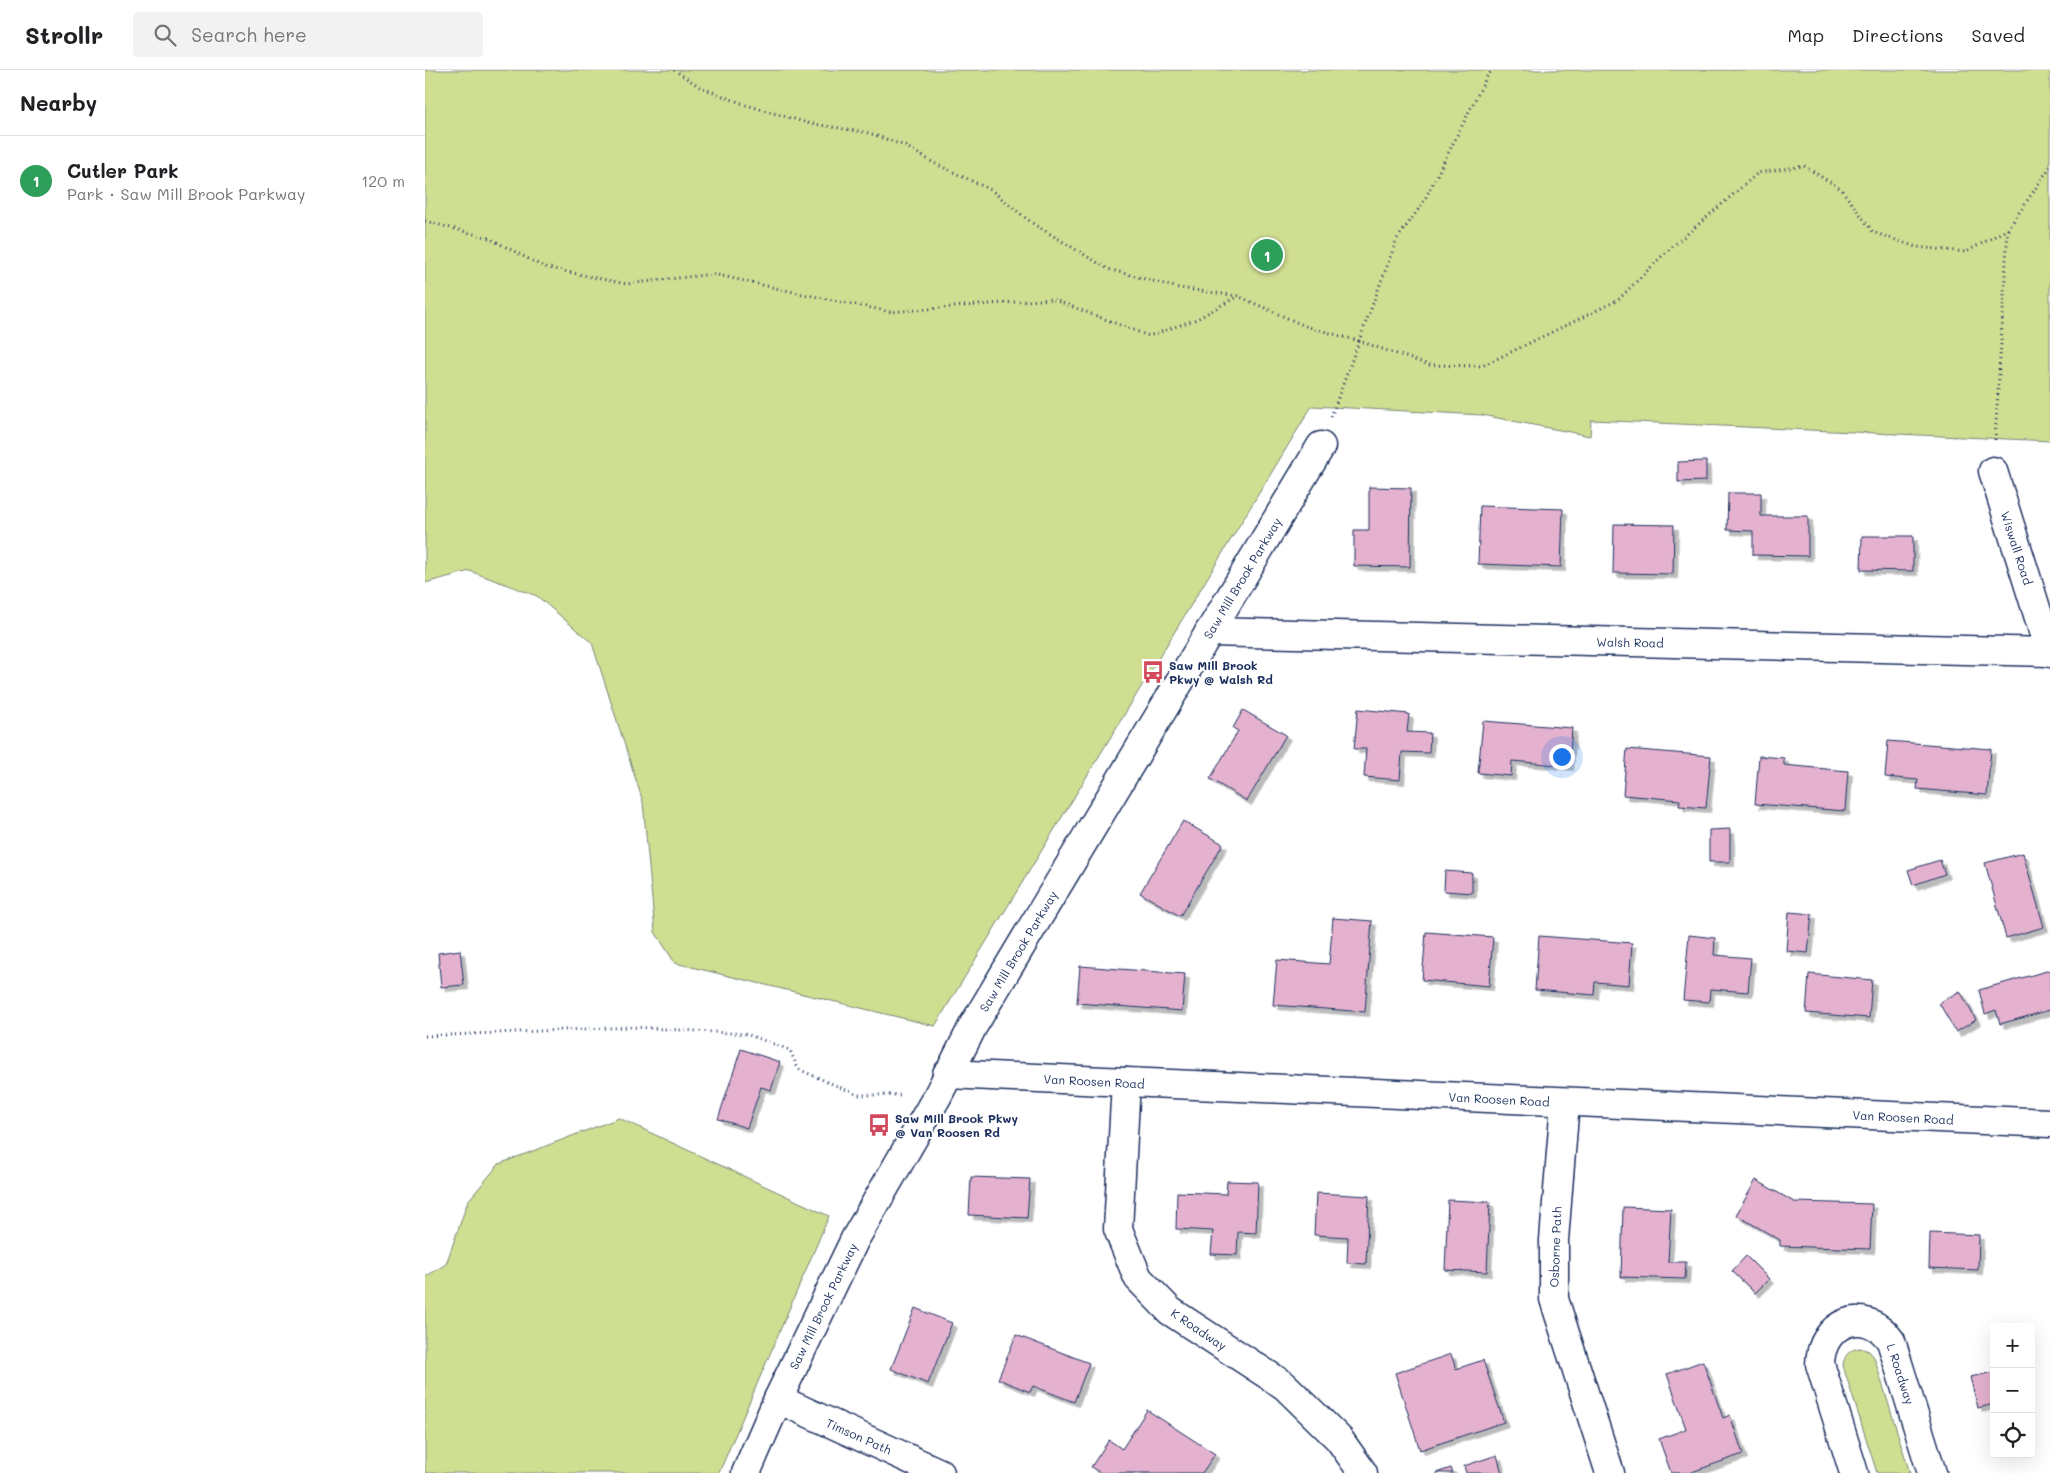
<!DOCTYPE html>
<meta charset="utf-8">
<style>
body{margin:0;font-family:Mali,sans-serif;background:#f2f2f2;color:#202124}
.controls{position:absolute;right:15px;bottom:15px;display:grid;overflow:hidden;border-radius:5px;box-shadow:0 5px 20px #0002}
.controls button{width:45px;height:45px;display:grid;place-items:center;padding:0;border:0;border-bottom:1px solid #e0e0e0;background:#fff;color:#202124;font:25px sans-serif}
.you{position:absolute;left:1136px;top:686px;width:18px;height:18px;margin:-12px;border:4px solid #fff;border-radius:50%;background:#1a73e8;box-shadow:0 0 0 8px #1a73e833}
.badge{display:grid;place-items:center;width:32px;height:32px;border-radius:50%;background:#d1495b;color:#fff;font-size:16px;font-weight:700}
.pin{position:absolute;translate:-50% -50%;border:2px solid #fff;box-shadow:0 1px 5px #0006}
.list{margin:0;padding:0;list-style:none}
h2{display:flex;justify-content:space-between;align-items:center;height:65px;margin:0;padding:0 20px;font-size:21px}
h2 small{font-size:16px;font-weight:400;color:#757577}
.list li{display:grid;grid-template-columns:32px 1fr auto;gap:15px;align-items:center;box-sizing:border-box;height:90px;padding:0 20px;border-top:1px solid #e0e0e0}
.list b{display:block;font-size:19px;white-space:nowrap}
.list p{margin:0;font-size:16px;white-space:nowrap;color:#757577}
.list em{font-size:16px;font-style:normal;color:#757577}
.icon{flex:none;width:28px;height:28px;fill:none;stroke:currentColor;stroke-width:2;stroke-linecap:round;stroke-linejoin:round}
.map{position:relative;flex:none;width:1625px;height:1403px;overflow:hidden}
header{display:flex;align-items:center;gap:30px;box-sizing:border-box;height:70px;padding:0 25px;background:#fff;border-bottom:1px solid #e0e0e0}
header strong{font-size:24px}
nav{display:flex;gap:28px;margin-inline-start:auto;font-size:18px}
.search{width:350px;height:45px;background:#f2f2f2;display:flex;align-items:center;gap:12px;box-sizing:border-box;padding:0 18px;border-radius:5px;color:#757577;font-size:19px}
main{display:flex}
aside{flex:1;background:#fff}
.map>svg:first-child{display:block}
.green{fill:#d0de92;stroke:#768678}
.building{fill:#e4b1ce;stroke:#1b2f5e;filter:url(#shadow)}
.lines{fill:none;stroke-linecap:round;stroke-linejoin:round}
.minor-casing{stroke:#1b2f5e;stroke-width:31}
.path{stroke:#1b2f5e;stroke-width:3;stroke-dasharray:1 4;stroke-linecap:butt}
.minor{stroke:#fff;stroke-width:28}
.labels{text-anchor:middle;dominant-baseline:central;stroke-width:4;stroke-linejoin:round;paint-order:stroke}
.street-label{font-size:12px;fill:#1b2f5e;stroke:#fff}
.poi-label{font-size:12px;font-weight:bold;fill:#1b2f5e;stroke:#fff;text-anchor:start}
</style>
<header>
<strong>Strollr</strong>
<div class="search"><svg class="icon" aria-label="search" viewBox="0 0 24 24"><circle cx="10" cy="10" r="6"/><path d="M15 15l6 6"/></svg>Search here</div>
<nav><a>Map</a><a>Directions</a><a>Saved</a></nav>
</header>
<main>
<aside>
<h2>Nearby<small></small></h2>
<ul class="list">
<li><span class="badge" style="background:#2e9e5b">1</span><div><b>Cutler Park</b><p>Park · Saw Mill Brook Parkway</p></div><em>120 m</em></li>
</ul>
</aside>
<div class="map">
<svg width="1625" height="1403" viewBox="0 0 1625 1403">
<defs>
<filter id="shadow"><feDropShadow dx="4.5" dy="4.5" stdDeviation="0" flood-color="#0004"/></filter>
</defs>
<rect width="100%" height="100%" fill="#fff"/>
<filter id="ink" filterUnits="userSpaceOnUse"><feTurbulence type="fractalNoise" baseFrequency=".02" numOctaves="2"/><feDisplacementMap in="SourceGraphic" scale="10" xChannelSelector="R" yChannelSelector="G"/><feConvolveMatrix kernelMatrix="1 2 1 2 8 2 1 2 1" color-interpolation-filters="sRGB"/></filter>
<g filter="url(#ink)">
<g class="green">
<polygon points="0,0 1625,0 1625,371 1166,350 1165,366 1057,345 887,336 510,956 250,893 230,862 218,732 167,573 112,526 45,501 0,513"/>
<polygon points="194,1048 404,1146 294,1403 0,1403 0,1207 21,1194 43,1131 74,1094"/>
<path d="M 1435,1278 L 1444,1281 L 1449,1287 L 1485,1403 L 1452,1403 L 1418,1296 C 1419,1285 1425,1279 1435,1278 Z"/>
</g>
<g class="building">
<polygon points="1281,391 1281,411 1253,412 1253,392"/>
<polygon points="944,417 986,418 985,497 929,496 929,460 944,460"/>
<polygon points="1303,423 1336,423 1336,446 1383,446 1383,486 1328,485 1328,461 1302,460"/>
<polygon points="1055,436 1138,439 1136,497 1053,494"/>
<polygon points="1189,454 1249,455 1248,504 1188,503"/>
<polygon points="1437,466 1488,466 1488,501 1436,500"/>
<polygon points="933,639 984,644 982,662 1005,663 1004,683 977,682 975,710 939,707 941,679 929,679"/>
<polygon points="818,640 861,665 822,731 785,709 813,661 808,658"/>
<polygon points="1058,651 1147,658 1144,696 1087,691 1086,706 1053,703"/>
<polygon points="1463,671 1566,679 1562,725 1492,719 1493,710 1460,707"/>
<polygon points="1202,679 1286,686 1281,738 1254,736 1255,730 1198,725"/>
<polygon points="1334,686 1359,688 1359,695 1423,701 1420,741 1330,734"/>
<polygon points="758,751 798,774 755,846 715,823"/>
<polygon points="1305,759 1305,792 1284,792 1284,760"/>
<polygon points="1598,783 1619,857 1581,868 1560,793"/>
<polygon points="1515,790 1520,804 1488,815 1483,800"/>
<polygon points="1020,801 1047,803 1047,823 1019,821"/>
<polygon points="1364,842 1387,844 1383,883 1361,881"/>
<polygon points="908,848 947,851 940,942 848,935 852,890 904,894"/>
<polygon points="1001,862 1068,867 1064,916 997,910"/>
<polygon points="1264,865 1290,868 1289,885 1326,888 1323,922 1285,919 1284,932 1258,930"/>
<polygon points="1114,866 1207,873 1204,915 1170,912 1169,925 1110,920"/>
<polygon points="35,880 39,915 16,917 13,883"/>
<polygon points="655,896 760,904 757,941 652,933"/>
<polygon points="1625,900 1625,940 1575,954 1571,940 1560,944 1554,920"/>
<polygon points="1384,904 1447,910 1444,948 1381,943"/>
<polygon points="1535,921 1551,950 1531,962 1514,933"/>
<polygon points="316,979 355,992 346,1020 336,1017 322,1058 293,1049"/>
<polygon points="546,1107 605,1109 602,1148 544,1145"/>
<polygon points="1331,1110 1369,1132 1447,1134 1445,1179 1355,1176 1355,1170 1311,1145"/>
<polygon points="802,1111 833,1112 831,1163 813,1162 812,1185 786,1184 788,1161 751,1159 752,1122 801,1124"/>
<polygon points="891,1123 944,1126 941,1194 922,1193 923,1167 889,1165"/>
<polygon points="1023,1130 1065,1132 1062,1202 1020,1200"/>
<polygon points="1198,1137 1246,1139 1243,1192 1261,1192 1260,1209 1196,1207"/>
<polygon points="1505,1163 1554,1165 1553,1200 1504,1198"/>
<polygon points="1321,1186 1344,1209 1330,1223 1307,1201"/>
<polygon points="490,1238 527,1253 503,1314 466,1299"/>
<polygon points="591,1265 664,1293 649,1332 608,1316 605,1322 573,1309"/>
<polygon points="1026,1284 1031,1299 1058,1290 1079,1352 995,1380 970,1303"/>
<polygon points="1278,1291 1298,1348 1305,1345 1318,1384 1264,1403 1246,1403 1234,1369 1261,1359 1242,1304"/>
<polygon points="1569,1302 1569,1334 1553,1338 1545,1307"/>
<polygon points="722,1340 790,1384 777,1403 675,1403 666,1397 684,1370 697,1379"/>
<polygon points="1072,1385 1077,1403 1041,1403 1039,1396"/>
<polygon points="1026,1398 1028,1403 1011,1403"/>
</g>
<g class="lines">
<defs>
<g id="minor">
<polyline points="1568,401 1625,583"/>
<polyline points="784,562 1625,582"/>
<polyline points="522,1004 1625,1053"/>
<polyline points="701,1012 693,1159 713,1208 745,1241 860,1316 914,1369 938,1403"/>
<polyline points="1140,1032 1129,1170 1129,1229 1185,1403"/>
<polyline points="353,1329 515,1403"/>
<polyline points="321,1403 353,1329 430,1169 513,1025 548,956 896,376"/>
<path d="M 1429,1403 L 1395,1294 C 1396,1252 1441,1234 1466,1271 L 1507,1403"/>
</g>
</defs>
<use href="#minor" class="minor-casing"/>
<g class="path">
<polyline points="249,0 275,17 321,35 383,53 444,63 480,76 509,93 566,120 607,153 683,199 754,218 813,226 880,256 934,271 972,169 998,133 1061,8 1067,0"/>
<polyline points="0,151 64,168 119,197 201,214 288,204 373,223 466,242 627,229 724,266 772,249 813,226"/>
<polyline points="906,347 934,271 1004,295 1057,296 1193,230 1239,184 1333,103 1379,96 1416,119 1448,162 1491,177 1541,182 1583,159 1625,97"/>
<polyline points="1570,370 1583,159"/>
<polyline points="0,966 207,957 321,964 365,980 373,999 433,1025 478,1025"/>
</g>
<use href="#minor" class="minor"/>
</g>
</g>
<defs>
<symbol id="bus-bare" viewBox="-9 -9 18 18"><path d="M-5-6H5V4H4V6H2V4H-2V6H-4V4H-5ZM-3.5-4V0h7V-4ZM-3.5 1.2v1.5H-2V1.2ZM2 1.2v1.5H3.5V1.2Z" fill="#d1495b" stroke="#fff" stroke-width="2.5" paint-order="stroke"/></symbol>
</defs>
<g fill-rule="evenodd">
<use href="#bus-bare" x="712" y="586" width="32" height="32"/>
<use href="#bus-bare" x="438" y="1039" width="32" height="32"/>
</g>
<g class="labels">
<g class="street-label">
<text transform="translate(1592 478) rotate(72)">Wiswall Road</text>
<text transform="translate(817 508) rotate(-59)">Saw Mill Brook Parkway</text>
<text transform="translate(1205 572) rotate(1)">Walsh Road</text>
<text transform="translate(593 881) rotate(-59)">Saw Mill Brook Parkway</text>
<text transform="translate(669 1011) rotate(3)">Van Roosen Road</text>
<text transform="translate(1074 1029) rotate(3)">Van Roosen Road</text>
<text transform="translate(1478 1047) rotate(3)">Van Roosen Road</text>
<text transform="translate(1130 1177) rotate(-88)">Osborne Path</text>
<text transform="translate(398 1236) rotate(-64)">Saw Mill Brook Parkway</text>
<text transform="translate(774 1259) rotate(34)">K Roadway</text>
<text transform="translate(1476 1304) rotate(72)">L Roadway</text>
<text transform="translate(434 1366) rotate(24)">Timson Path</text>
</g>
<g class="poi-label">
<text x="744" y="595">Saw Mill Brook<tspan x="744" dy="14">Pkwy @ Walsh Rd</tspan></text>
<text x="470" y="1048">Saw Mill Brook Pkwy<tspan x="470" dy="14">@ Van Roosen Rd</tspan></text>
</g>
</g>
</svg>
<div class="controls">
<button>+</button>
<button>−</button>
<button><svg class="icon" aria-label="locate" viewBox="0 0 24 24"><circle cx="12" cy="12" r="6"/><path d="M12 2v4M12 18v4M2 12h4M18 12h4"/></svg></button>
</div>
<div class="you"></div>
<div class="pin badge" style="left:842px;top:185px;background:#2e9e5b">1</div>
</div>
</main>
